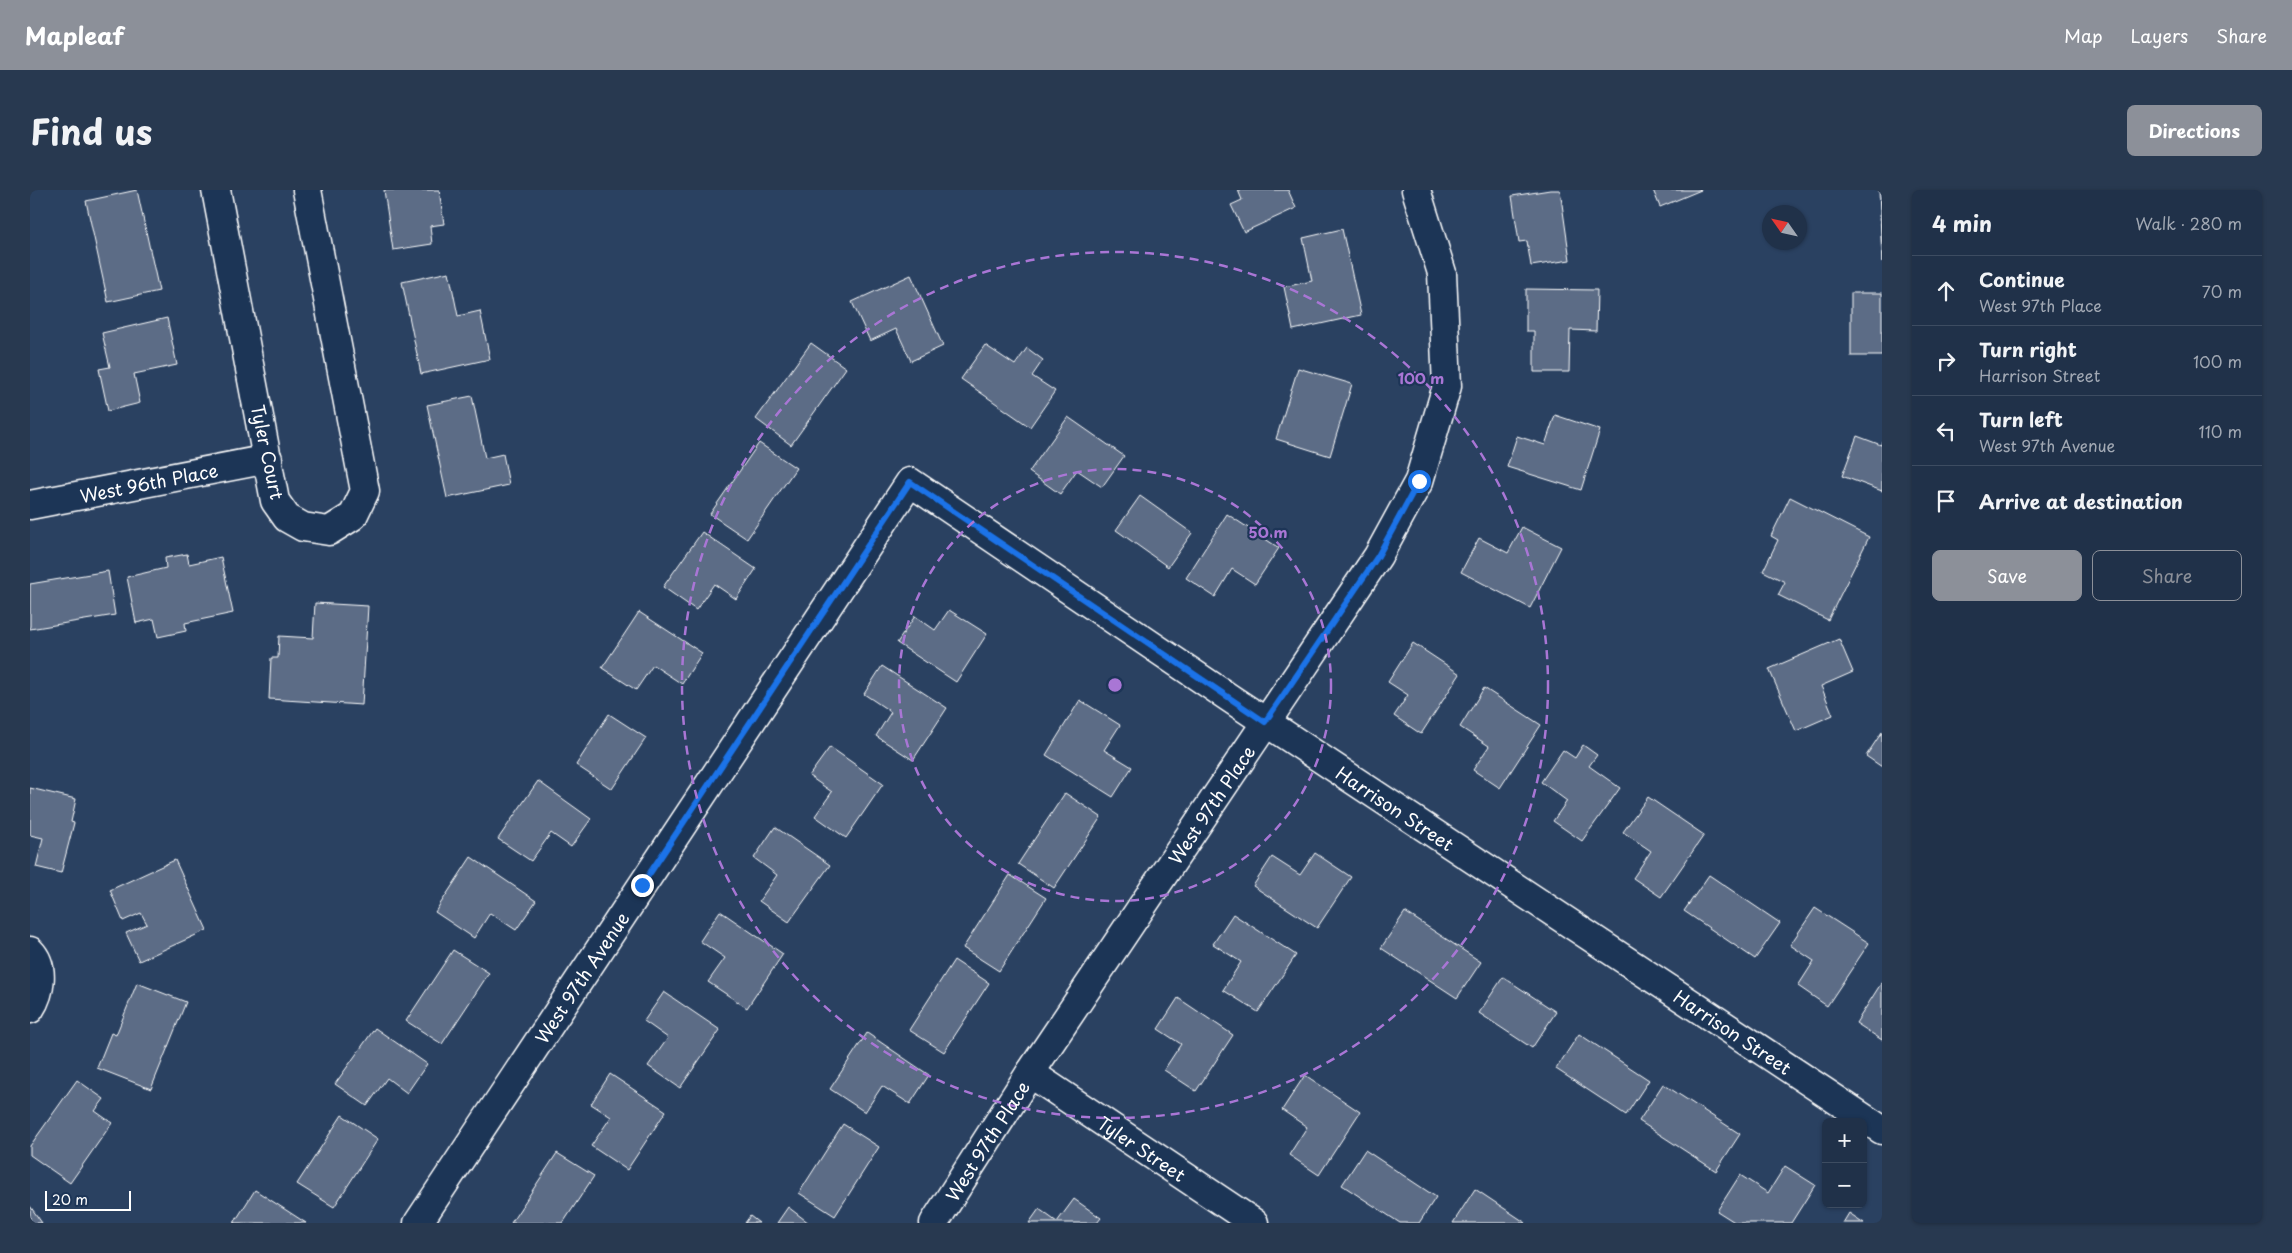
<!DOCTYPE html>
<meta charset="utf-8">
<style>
body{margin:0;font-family:"Playpen Sans",sans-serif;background:#283950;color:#f1f3f6}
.controls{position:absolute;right:15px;bottom:15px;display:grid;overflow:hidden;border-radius:8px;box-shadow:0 1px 4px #0004}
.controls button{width:45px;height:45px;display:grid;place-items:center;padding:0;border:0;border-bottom:1px solid #3d4c61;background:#203149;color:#f1f3f6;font:25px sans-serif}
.compass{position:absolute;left:1732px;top:15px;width:45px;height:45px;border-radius:50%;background:#203149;box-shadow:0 1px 4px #0004;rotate:304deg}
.scale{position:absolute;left:15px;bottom:12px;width:86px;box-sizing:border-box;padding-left:5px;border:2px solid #fff;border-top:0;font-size:14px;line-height:18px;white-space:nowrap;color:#fff;-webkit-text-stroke:4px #1d3557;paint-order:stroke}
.stop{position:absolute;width:15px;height:15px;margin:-11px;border:4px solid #1a73e8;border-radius:50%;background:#fff}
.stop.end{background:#1a73e8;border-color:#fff;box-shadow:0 1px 5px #0008}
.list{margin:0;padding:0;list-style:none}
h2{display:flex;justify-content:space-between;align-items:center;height:65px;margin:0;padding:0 20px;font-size:21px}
h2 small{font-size:16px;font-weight:400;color:#a2a9b4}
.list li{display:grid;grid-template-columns:32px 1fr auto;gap:15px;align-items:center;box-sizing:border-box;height:70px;padding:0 20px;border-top:1px solid #3d4c61}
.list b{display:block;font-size:19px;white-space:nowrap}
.list p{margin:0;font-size:16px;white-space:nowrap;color:#a2a9b4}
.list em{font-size:16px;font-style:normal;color:#a2a9b4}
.actions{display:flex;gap:10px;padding:15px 20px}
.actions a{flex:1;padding:11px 0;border:1px solid #8c9099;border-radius:8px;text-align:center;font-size:18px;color:#8c9099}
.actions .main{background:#8c9099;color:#fff}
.icon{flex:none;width:28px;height:28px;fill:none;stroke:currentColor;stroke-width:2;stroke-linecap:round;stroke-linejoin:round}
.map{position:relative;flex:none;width:1852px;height:1033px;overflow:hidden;border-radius:8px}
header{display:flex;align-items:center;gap:30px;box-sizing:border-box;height:70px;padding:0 25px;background:#8c9099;color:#fff}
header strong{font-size:24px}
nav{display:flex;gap:28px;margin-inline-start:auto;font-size:18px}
.intro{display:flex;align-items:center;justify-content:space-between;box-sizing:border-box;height:120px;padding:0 30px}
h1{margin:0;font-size:35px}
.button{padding:12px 22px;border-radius:8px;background:#8c9099;color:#fff;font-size:18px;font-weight:700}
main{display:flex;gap:30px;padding:0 30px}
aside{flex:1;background:#203149;border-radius:8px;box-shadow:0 1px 4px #0004}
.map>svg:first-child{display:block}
.building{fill:#5b6c86;stroke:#fff}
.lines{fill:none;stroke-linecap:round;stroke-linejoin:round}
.minor-casing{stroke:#fff;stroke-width:31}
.minor{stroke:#1d3557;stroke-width:28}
.route{stroke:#1a73e8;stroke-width:6}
.ring{fill:none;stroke:#a976d5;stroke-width:2.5;stroke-dasharray:9 6}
.labels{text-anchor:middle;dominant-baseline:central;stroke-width:4.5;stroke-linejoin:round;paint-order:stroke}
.street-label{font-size:18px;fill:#fff;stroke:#1d3557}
.centre{fill:#a976d5;stroke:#1d3557;stroke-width:2.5}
.ring-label{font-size:15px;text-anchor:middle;font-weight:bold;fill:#a976d5;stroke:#1d3557;stroke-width:4.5;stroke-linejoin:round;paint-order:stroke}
</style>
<header>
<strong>Mapleaf</strong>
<nav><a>Map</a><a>Layers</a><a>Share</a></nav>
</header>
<div class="intro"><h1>Find us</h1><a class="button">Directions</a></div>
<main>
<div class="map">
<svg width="1852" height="1033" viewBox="0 0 1852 1033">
<rect width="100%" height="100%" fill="#2a4161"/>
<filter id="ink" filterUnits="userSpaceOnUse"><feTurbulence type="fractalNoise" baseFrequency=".02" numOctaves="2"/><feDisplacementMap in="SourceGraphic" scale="10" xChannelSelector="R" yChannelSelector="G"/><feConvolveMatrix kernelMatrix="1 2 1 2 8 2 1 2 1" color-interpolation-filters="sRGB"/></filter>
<g filter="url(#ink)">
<g class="building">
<polygon points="107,0 129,101 78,112 56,11"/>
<polygon points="354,0 409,0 414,34 400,36 402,54 363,60"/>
<polygon points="1208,0 1258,0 1266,18 1214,42 1201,15 1212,10"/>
<polygon points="1520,0 1530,0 1540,70 1501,76 1497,51 1489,52 1482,6"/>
<polygon points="1623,0 1671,0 1630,17"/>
<polygon points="1849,0 1852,0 1852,72"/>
<polygon points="1312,39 1331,125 1263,140 1254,97 1282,91 1273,48"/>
<polygon points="419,82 428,126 450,121 460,169 391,184 372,92"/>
<polygon points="881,85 913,156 881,171 866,139 840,151 822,112"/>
<polygon points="1496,99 1567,100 1566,141 1540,140 1539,182 1504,182 1504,141 1496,141"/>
<rect x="1821" y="103" width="31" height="63"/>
<polygon points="137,128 147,175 104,184 110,213 78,221 69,179 80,177 72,143"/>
<polygon points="781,153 816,178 761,255 726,229"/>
<polygon points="955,155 985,175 997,158 1013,170 1002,186 1025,201 1000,237 931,189"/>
<polygon points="1268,178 1322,194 1300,266 1246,249"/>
<polygon points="442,206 455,268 473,264 479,295 417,308 397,215"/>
<polygon points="1525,225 1570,240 1551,300 1477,277 1487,246 1515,255"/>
<polygon points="1038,227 1094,266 1072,297 1047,280 1030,304 999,282"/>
<polygon points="1827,246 1851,255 1852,251 1852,301 1812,286"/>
<polygon points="729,253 766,278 717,349 680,324"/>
<polygon points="1110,306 1162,343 1138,377 1086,340"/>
<polygon points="1760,307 1839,347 1798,430 1748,405 1755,392 1733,381 1748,350 1741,346"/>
<polygon points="1197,324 1249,358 1225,394 1202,379 1185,407 1156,388"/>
<polygon points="1492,337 1531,357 1500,418 1431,382 1449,348 1478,363"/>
<polygon points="672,342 726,379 706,409 684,394 666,420 633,397"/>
<polygon points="157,364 159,374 191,367 203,423 155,433 156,441 128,447 124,429 106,433 97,387 136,378 135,368"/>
<polygon points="78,381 85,425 0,439 0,394"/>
<polygon points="285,413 338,416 332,515 239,509 241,468 248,468 249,446 283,448"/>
<polygon points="919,420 957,444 926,492 867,453 885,426 905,440"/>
<polygon points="609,422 672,463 652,494 623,475 606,500 572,478"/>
<polygon points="1809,449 1823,482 1791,496 1803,525 1766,541 1739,479"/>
<polygon points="1383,453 1430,484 1391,544 1364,526 1378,505 1358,492"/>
<polygon points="852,476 917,518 883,570 846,546 861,522 834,504"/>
<polygon points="1454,498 1511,535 1470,598 1443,580 1459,556 1430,537"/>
<polygon points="1050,510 1090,535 1074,560 1102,577 1083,607 1016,565"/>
<polygon points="579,524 616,548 582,599 546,575"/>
<polygon points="1852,542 1852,577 1836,566"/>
<polygon points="1553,555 1567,565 1559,576 1590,598 1552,651 1523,631 1537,611 1511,592 1533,560 1545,568"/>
<polygon points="800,557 853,594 816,648 785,626 802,602 779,586"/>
<polygon points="508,591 561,629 541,657 521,643 501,671 468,649"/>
<polygon points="0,598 46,609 41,632 44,633 31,683 6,677 13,648 0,645"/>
<polygon points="1035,603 1071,627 1024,698 988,674"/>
<polygon points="1618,607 1674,645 1631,707 1603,688 1621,661 1593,642"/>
<polygon points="745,637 800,675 759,732 729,711 747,685 724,668"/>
<polygon points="1285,663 1321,687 1287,738 1223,696 1242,667 1270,685"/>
<polygon points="441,667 506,711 486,740 460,723 444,748 405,722"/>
<polygon points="145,670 177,740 109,771 96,743 117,734 111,723 93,731 80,700"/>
<polygon points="980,685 1016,708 969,781 933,758"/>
<polygon points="1679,685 1750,733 1725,769 1654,721"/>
<polygon points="1785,718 1839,753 1797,816 1768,796 1784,771 1760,755"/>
<polygon points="690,721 753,764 717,818 678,792 695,768 670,751"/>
<polygon points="1375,722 1451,772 1427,808 1351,758"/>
<polygon points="1203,724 1266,765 1228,822 1193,800 1211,772 1183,754"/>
<polygon points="423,760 459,783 412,854 376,831"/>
<polygon points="924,770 959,793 914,862 879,840"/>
<polygon points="1473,787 1526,822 1502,858 1449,823"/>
<polygon points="1852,792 1852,850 1826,833"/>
<polygon points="107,793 156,812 121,899 67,878 81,843 86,845"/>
<polygon points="634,802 690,840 650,898 618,876 638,848 614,831"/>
<polygon points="1148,808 1203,845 1166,901 1134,880 1151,854 1128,839"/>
<polygon points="345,838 397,874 377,903 357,888 337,916 305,894"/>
<polygon points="837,843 899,885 880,914 852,896 835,922 800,899"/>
<polygon points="1549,844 1619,890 1596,925 1526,879"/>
<polygon points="580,884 636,921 597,980 561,956 581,927 561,914"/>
<polygon points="1275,885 1330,922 1289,985 1259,965 1277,937 1252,920"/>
<polygon points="47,890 74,909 65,921 82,933 40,993 0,965 0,956"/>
<polygon points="1633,894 1710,944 1686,981 1609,931"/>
<polygon points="312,925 348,949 304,1017 267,994"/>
<polygon points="813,934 849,957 805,1026 769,1003"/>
<polygon points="1335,960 1406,1007 1389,1033 1370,1033 1312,995"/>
<polygon points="527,963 564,986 533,1033 481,1033"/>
<polygon points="1755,976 1785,995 1761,1033 1706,1033 1687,1021 1710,985 1738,1003"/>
<polygon points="1445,999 1496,1033 1423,1033"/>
<polygon points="225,1000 276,1033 204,1033"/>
<polygon points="1044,1009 1071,1028 1067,1033 999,1033 1009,1019 1027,1032"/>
<polygon points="0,1016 12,1033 0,1033"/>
<polygon points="758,1017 779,1033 747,1033"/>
<polygon points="1819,1023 1834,1033 1813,1033"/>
<polygon points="720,1026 729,1033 715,1033"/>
</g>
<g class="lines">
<defs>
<g id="minor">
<polyline points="186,0 245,311 257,328 273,337 299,341 323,326 335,301 277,0"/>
<path id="s1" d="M 0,315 L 238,269"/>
<path d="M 0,761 C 15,776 11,802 0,819"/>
<path id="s2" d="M 1000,883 L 1224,1033"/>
<path id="s3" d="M 388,1033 L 880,292 L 1201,509 L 1852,940"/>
<path id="s4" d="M 904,1033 L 1000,883 L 1348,366 L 1389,291 L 1417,196 L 1412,83 L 1386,0"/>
</g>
</defs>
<use href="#minor" class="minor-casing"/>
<use href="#minor" class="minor"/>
</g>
</g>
<g class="lines" filter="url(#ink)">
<polyline class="route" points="612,695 880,292 1235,532 1348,366 1389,291"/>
</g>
<g class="ring">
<circle cx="1085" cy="495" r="216"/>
<circle cx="1085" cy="495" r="433"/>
</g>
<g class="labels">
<g class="street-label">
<text transform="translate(238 262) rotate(78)">Tyler Court</text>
<text stroke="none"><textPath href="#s1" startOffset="121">West 96th Place</textPath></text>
<text stroke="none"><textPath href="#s4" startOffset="502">West 97th Place</textPath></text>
<text stroke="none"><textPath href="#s3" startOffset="1474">Harrison Street</textPath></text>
<text stroke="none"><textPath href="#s3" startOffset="295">West 97th Avenue</textPath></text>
<text stroke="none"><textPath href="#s3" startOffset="1879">Harrison Street</textPath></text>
<text stroke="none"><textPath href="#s4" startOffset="98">West 97th Place</textPath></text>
<text stroke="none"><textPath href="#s2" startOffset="135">Tyler Street</textPath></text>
</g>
</g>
<circle cx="1085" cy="495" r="8" class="centre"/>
<g class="ring-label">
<text x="1391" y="194">100 m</text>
<text x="1238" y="348">50 m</text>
</g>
</svg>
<div class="controls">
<button>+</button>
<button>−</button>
</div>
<svg class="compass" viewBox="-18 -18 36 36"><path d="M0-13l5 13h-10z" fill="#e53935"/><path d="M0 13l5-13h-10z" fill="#a2a9b4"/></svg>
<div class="scale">20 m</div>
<div class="stop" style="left:1389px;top:291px"></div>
<div class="stop end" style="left:612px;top:695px"></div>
</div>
<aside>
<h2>4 min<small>Walk · 280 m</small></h2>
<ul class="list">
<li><svg class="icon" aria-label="ahead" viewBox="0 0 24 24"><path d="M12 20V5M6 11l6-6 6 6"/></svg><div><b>Continue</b><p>West 97th Place</p></div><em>70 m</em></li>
<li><svg class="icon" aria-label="right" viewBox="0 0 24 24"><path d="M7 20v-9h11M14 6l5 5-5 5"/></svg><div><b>Turn right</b><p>Harrison Street</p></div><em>100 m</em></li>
<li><svg class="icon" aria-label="left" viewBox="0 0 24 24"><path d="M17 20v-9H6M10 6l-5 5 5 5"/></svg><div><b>Turn left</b><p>West 97th Avenue</p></div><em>110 m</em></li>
<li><svg class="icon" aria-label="arrive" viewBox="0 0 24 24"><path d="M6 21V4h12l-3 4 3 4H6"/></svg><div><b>Arrive at destination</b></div></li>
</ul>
<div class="actions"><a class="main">Save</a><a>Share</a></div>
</aside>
</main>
